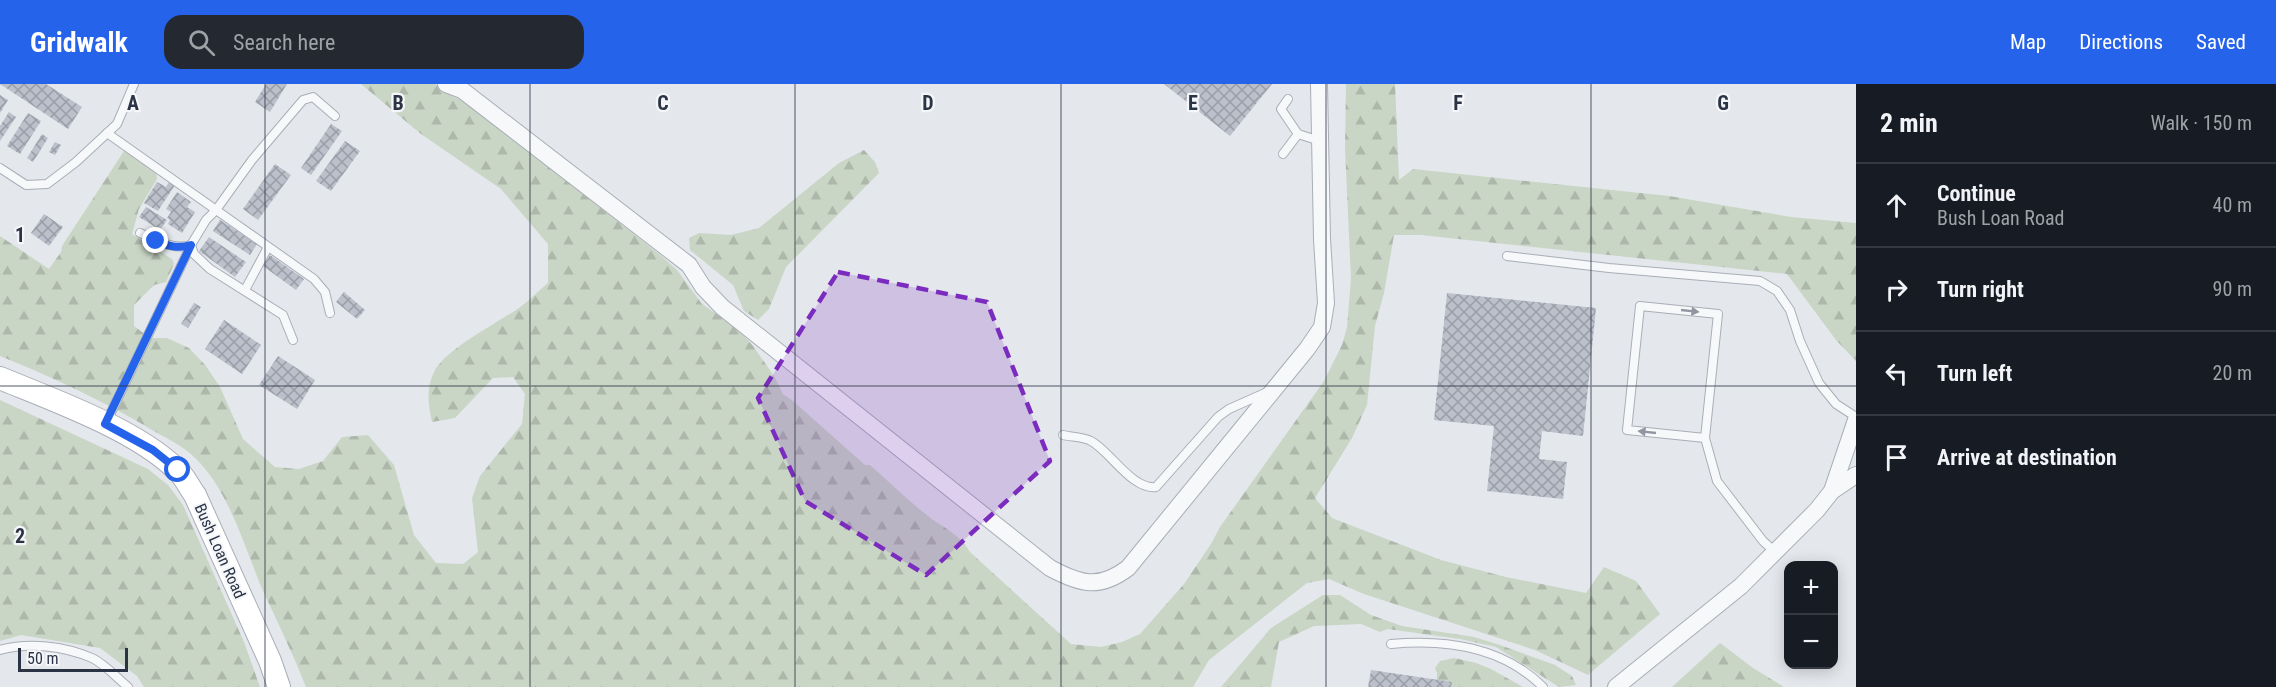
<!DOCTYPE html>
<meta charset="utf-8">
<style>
body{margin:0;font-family:"Roboto Condensed",sans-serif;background:#242831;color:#f1f3f6}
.controls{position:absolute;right:18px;bottom:18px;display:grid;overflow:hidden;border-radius:12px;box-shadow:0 3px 15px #0003}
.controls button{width:54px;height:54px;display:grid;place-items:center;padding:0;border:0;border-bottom:2px solid #363941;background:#171b24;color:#f1f3f6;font:30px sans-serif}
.scale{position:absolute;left:18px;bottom:15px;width:110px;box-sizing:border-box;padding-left:6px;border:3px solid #2b3445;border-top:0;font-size:16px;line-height:21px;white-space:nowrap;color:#2b3445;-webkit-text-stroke:4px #f4f6f9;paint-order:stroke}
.stop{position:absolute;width:18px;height:18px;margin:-14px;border:4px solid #2563eb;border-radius:50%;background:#fff}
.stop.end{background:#2563eb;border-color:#fff;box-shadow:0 2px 6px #0008}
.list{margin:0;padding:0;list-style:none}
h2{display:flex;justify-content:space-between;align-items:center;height:78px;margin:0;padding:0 24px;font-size:26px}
h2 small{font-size:20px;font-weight:400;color:#9ea1a6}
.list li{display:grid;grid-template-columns:39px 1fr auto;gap:18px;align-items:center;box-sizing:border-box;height:84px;padding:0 24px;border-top:2px solid #363941}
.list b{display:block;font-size:22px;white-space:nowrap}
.list p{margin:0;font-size:20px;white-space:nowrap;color:#9ea1a6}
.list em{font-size:20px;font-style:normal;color:#9ea1a6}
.icon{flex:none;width:33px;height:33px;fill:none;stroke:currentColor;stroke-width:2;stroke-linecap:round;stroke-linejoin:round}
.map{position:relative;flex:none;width:1856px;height:603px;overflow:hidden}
header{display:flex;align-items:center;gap:36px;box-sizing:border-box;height:84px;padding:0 30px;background:#2563eb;color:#fff}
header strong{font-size:28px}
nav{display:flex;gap:33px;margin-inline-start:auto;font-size:21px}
.search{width:420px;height:54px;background:#242831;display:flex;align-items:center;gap:15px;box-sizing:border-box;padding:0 21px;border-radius:18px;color:#9ea1a6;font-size:22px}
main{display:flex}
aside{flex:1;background:#171b24}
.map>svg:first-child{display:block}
.forest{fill:url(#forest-firs)}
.building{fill:url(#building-cross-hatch)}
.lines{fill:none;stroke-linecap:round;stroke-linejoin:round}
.lane-casing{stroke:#a9aeb7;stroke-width:10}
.street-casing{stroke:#a9aeb7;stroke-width:18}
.secondary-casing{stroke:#a9aeb7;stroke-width:24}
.lane{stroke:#f7f8fa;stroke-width:8}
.street{stroke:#f7f8fa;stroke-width:16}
.secondary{stroke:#fff;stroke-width:22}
.oneway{fill:#9196a0}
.route{stroke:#2563eb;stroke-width:8}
.marked{fill:#7b2cbf;fill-opacity:0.2;stroke:#7b2cbf;stroke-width:4.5;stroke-dasharray:12 8;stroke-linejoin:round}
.grid{fill:none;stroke:#2b3445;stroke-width:1.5;stroke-opacity:0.55}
.labels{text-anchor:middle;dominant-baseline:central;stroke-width:4.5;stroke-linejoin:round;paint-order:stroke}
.street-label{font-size:16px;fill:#2b3445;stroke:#f4f6f9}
.grid-label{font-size:20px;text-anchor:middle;font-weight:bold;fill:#2b3445;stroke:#f4f6f9;stroke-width:4.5;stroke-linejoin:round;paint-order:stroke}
</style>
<header>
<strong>Gridwalk</strong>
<div class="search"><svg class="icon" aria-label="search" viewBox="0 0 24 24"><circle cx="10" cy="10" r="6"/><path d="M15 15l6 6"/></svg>Search here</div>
<nav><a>Map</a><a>Directions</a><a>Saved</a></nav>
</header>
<main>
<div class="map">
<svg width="1856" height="603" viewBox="0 0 1856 603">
<defs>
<pattern id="forest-firs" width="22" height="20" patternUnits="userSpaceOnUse" patternTransform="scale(1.5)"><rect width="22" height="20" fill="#c9d6c5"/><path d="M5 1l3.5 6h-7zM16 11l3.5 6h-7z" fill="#adb8ab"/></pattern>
<pattern id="building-cross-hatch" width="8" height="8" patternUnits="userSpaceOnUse" patternTransform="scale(1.5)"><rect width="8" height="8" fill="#bbc0ca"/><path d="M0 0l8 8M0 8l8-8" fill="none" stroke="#989da6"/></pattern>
</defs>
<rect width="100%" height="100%" fill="#e4e7ec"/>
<g class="forest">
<path d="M 361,0 L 435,0 L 443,7 L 471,22 L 659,170 L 677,186 L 702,220 L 738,245 L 753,262 L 774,292 L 783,310 L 793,317 L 865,381 L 870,381 C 891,399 910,419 932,435 C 945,444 962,453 970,468 L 1071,560 L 1101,563 L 1122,558 L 1140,550 L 1184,500 L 1211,460 L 1220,443 L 1324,297 L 1342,261 L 1347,243 L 1351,194 L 1345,65 L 1346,0 L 1395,0 L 1399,96 L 1413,85 L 1669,112 L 1791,133 L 1856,139 L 1856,277 L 1836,256 L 1787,190 L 1421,151 L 1394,151 L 1384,209 L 1375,242 L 1367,321 L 1352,354 L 1315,414 L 1332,434 L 1441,476 L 1506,493 L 1586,509 L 1604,483 L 1636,497 L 1660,530 L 1588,591 L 1535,566 L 1364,510 L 1329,495 L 1307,499 L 1209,576 L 1193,603 L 306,603 C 293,570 278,539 263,507 C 245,465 232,415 201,380 C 187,364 170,356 152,346 C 104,317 52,293 0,272 L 0,152 L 49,185 L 61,168 L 62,162 L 124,67 L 156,86 L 157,95 L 139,125 L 132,150 L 172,175 L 174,180 L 166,198 L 154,201 L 134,221 L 134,242 L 150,254 L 167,254 L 189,264 L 206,282 L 220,303 L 243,355 L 275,383 L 299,385 L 323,377 L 342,353 L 368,351 L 394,381 L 414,451 L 436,479 L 463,480 L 478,468 L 472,414 L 480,392 L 522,340 L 525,310 L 513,293 L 493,294 L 455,334 L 432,338 C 428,319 426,306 434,288 C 445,266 495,240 516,226 C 527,219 537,208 548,199 L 548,160 L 501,105 L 421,50 Z"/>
<polygon points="864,66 875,78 879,89 786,183 769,225 758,236 744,227 733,201 690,166 689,154 699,149 731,151 759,144 839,79"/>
<polygon points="0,316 148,385 168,401 183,421 244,558 260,603 144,603 137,592 100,564 21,551 0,557"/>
<polygon points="1323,511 1340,511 1371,531 1402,542 1474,553 1500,561 1555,581 1572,592 1576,601 1559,603 1496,563 1460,555 1388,545 1380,548 1361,540 1314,542 1279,558 1271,603 1221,603 1271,544"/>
<polygon points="1720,559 1753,584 1784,603 1672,603"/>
<polygon points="1454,574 1476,579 1491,585 1523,603 1451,603 1452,598 1437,597 1437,589 1435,584 1440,577"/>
</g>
<g class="building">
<polygon points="0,0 46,0 82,23 68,45"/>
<polygon points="266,0 287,0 270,28 255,18"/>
<polygon points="1164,0 1272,0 1230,52"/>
<polygon points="0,11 8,16 0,29"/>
<polygon points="9,28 16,33 0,57 0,42"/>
<polygon points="28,29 41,37 20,70 7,62"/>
<polygon points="331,40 342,47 311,91 301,84"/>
<polygon points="42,50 48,54 33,78 27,74"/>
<polygon points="345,57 360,67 331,107 316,97"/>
<polygon points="55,58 61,61 55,71 49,68"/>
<polygon points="275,80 291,91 258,136 243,125"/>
<polygon points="157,98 166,103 169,98 175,101 158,127 144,119"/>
<polygon points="177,108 191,118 187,123 195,128 182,149 168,140 170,136 167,134 171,128 166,125"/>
<polygon points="146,123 167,136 160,146 139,133"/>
<polygon points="44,130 63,143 49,162 31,149"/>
<polygon points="220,136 257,160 250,171 213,147"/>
<polygon points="209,153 246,178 235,193 199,167"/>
<polygon points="270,171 304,195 296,206 263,182"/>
<polygon points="344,208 365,226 357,235 336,218"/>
<polygon points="1447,209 1596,224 1583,352 1542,347 1539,375 1567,378 1563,415 1487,407 1494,342 1434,336"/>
<polygon points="194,219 201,223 188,244 181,240"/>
<polygon points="224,236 261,261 242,290 205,265"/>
<polygon points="278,272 315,296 297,325 259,301"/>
<polygon points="1371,586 1452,598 1451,603 1368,603"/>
</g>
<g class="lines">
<defs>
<g id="lane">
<polyline points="1288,15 1281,25 1298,50 1320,57"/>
<polyline points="107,49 314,195 325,208 330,229"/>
<polyline points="1283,70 1298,50"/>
<polyline points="0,84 26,101 47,100 76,78 117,40 134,0"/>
<path d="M 140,149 C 157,157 172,166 191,161"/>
<polyline points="1507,172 1609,184 1760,197 1777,207 1790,226 1800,257 1819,299 1836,320 1856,333"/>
<polyline points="245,206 268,163"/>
<polyline points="293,256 283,231 210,185 194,170 191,161 206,136 216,126 252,76 303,16 313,13 335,32"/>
<polyline points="106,339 191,161"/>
<path d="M 1063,351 C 1071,353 1084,353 1091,357 C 1111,368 1132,406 1156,403 L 1218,333 L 1229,325 L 1265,309"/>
<polyline points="1705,354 1627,346 1640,222 1718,230 1705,354 1717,397 1763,457 1775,468"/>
<path d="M 1391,560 C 1445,555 1503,563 1543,603"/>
<path d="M 0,566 C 29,558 64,562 92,574 C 105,580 117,594 128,603"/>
</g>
<g id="street">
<path d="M 446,0 L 462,6 L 689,181 L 703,203 L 722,223 L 1050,484 C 1080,500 1099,506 1128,484 L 1307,265 L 1322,243 L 1326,219 L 1322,155 L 1319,0"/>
<polyline points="1832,407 1856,336"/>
<polyline points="1616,603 1741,502 1817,426 1832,407 1856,391"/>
</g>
<path id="secondary" d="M 0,294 C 53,316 135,345 176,385 C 184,391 189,403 195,411 L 270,577 L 279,603"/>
</defs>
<use href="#lane" class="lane-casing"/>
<use href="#street" class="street-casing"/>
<use href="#secondary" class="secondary-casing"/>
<use href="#lane" class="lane"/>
<use href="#street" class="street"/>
<use href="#secondary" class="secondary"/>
</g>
<defs><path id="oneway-solid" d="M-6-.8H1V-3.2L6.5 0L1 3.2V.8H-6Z" transform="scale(1.5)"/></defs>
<g class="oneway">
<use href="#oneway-solid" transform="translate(1690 227) rotate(6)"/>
<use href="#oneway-solid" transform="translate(1647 348) rotate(-174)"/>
</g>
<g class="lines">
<path class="route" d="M 156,157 C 168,162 178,165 191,161 L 105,340 L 153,366 L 178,386"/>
</g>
<path class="marked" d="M 838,188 L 987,218 L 1050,377 L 926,491 L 805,417 L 758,314 Z"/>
<path class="grid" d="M 265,0 L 265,603M 530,0 L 530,603M 795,0 L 795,603M 1061,0 L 1061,603M 1326,0 L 1326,603M 1591,0 L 1591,603M 0,302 L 1856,302"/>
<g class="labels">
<g class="street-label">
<text transform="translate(220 467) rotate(66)">Bush Loan Road</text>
</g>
</g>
<g class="grid-label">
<text x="133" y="26">A</text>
<text x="398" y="26">B</text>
<text x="663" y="26">C</text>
<text x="928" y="26">D</text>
<text x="1193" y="26">E</text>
<text x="1458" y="26">F</text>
<text x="1723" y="26">G</text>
<text x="20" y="158">1</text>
<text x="20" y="459">2</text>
</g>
</svg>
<div class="controls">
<button>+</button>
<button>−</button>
</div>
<div class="scale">50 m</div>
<div class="stop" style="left:178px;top:386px"></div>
<div class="stop end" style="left:156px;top:157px"></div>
</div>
<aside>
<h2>2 min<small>Walk · 150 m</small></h2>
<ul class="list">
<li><svg class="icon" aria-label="ahead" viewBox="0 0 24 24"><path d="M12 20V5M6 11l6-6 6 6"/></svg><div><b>Continue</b><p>Bush Loan Road</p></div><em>40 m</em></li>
<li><svg class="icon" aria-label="right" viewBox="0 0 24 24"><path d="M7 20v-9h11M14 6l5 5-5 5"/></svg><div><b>Turn right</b></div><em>90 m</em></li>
<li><svg class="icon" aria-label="left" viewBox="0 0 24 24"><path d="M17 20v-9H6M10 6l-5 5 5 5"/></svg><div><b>Turn left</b></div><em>20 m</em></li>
<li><svg class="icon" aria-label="arrive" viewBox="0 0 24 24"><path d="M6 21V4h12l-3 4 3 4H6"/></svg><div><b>Arrive at destination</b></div></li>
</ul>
</aside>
</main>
